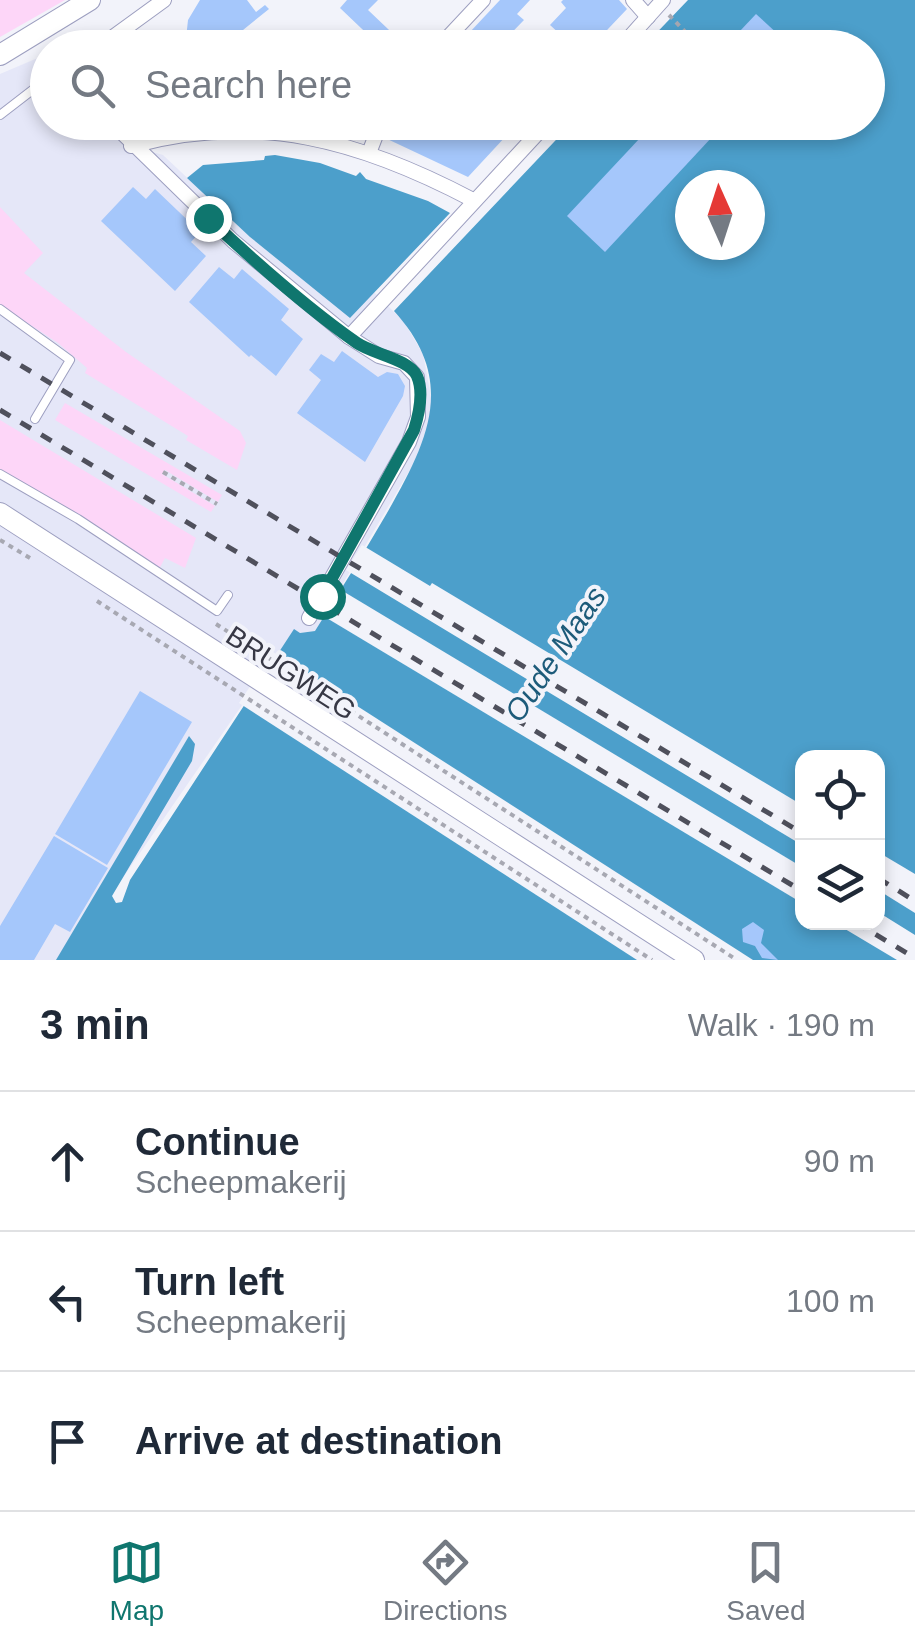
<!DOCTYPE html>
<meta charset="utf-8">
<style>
body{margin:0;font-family:Helvetica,sans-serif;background:#f6f6f7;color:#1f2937}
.controls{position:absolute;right:30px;bottom:30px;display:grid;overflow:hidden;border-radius:20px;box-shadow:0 5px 15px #0003}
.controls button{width:90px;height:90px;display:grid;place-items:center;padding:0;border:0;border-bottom:2px solid #e0e1e3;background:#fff;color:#1f2937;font:50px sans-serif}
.compass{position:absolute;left:675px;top:170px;width:90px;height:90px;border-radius:50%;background:#fff;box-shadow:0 5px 15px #0003;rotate:357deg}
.stop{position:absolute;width:30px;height:30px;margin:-22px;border:8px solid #0f766e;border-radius:50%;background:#fff}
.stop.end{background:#0f766e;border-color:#fff;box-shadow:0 2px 10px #0008}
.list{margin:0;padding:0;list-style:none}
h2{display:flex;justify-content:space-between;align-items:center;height:130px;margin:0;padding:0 40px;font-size:42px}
h2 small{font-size:32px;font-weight:400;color:#747a83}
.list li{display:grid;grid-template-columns:65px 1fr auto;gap:30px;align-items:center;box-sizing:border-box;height:140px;padding:0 40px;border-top:2px solid #e0e1e3}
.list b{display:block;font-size:38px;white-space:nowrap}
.list p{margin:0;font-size:32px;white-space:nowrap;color:#747a83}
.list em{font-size:32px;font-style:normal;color:#747a83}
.icon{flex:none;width:55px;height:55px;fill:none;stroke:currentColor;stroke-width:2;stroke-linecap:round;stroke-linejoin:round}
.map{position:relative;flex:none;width:915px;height:960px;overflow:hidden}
.search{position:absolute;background:#fff;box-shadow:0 5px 15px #0003;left:30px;right:30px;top:30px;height:110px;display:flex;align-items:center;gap:25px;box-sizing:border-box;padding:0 35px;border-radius:55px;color:#747a83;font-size:38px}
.sheet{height:550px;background:#fff}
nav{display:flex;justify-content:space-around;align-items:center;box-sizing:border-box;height:140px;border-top:2px solid #e0e1e3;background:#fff;font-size:28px;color:#747a83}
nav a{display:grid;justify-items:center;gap:5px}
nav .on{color:#0f766e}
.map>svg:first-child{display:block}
.built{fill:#e5e7f8}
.green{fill:#fdd6f8}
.water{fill:#4c9fcb;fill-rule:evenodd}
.pier{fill:#f2f3fa}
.building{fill:#a5c7fb}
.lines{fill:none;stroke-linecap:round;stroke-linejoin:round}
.lane-casing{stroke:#9d9fc0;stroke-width:10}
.street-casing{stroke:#9d9fc0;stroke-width:16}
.secondary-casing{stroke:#9d9fc0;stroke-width:22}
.path{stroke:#a7a8b2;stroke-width:4;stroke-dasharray:5 5;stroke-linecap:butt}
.lane{stroke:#fff;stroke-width:8}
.street{stroke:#fff;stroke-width:14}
.secondary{stroke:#fff;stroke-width:20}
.rail{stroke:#4f505c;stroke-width:5;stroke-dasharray:12 12;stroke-linecap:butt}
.route{stroke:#0f766e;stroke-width:12}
.labels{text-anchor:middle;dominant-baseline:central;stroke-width:8;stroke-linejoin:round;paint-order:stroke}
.street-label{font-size:28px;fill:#373845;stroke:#f2f3fa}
.water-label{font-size:30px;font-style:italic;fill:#1d5b7a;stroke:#f2f3fa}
</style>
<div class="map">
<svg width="915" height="960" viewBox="0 0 915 960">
<rect width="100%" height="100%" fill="#f2f3fa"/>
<polygon class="built" points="47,54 48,122 111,123 131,146 163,155 250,237 350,317 374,292 404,322 423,354 432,402 428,431 421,451 315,631 300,633 294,630 66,960 0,960 0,74"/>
<g class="green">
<polygon points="0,0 65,0 0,37"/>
<polygon points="0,207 43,253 24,273 126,352 240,431 246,443 237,470 186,440 188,436 85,373 87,368 58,343 0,305"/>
<polygon points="65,403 222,495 218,502 165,470 162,474 215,506 211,512 55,420"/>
<polygon points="0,420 196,538 185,568 165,558 159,569 80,517 0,471"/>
</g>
<g class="water">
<path d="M 688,0 L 915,0 L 915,960 L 56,960 L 189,736 L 195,744 L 192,761 L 112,896 L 116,903 L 122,902 L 130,880 L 294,629 L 300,633 L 315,631 C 339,592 364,553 387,513 C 428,441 458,381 394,311 L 572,123 L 868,122 L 868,48 L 643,47 ZM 690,185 L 750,185 L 750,245 L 690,245 ZM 802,758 L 878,758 L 878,922 L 802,922 Z"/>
<polygon points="275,155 320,163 356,176 360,172 366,179 428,201 450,213 350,318 250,237 187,178 203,165 264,160 265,156"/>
</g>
<g class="pier">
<polygon points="362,545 430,586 432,583 802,805 802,845 346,570"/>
<polygon points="336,587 802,867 802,903 320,614"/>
<polygon points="273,652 753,960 637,960 239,703"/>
<polygon points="878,852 915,874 915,913 878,890"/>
<polygon points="878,912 915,935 915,960 897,960 835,923 878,922"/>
</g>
<g class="building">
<polygon points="200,0 247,0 256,12 265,5 269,9 243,30 250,38 256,39 257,46 185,48 188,20"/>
<polygon points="347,0 378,0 368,10 408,48 382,48 340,8"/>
<polygon points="500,0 530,0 517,14 524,20 497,48 455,48"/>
<polygon points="563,0 619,0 627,9 590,48 549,48 561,35 550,25 566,8 561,2"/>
<polygon points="756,14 793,48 724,48"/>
<polygon points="388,122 427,122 462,140 478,122 519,122 468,177 383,137"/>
<polygon points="655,122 726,122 605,252 567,216"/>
<polygon points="133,187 146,199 155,189 200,232 191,242 206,256 175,291 101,221"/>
<polygon points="219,267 234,279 242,269 289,309 281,320 303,339 276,376 251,355 249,357 189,302"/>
<polygon points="342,351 378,377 387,372 398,374 405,386 403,396 365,462 297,413 321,380 309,370 321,354 334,362"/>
<polygon points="140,691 192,722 107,865 55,834"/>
<polygon points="54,836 108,868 70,932 55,924 34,960 0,960 0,926"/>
<polygon points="753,922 764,930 761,943 778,960 762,958 755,946 743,942 742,929"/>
</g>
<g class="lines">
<defs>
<g id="lane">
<polyline points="0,115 48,78"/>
<polyline points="0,309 70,360 35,419"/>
<polyline points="0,474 78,519 217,611 228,595"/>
</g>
<g id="street">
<polyline points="633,0 648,17"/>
<polyline points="98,48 164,0"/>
<polyline points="438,48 483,0"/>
<polyline points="620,48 663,0"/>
<polyline points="111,122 233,241 349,337 379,356 404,363 417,377 418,417 409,442 309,618"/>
<path d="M 131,146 C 258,111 361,141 473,200"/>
<polyline points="369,153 381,122"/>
<polyline points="349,337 548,122"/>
</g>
<g id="secondary">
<polyline points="0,55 90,0"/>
<polyline points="0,513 694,960"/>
</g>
</defs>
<use href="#lane" class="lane-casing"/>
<use href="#street" class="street-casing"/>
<use href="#secondary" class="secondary-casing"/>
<g class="path">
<polyline points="669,15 701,48"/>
<polyline points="163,472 217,504"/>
<polyline points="0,540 30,558"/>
<polyline points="97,601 652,960"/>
<polyline points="216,624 737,960"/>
</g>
<use href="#lane" class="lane"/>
<use href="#street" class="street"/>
<use href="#secondary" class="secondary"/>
<g class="rail">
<polyline points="0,353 802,833"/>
<polyline points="0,410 802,891"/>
<polyline points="878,878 915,901"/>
<polyline points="855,922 915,958"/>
</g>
</g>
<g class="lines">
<path class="route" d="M 208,218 C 254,261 304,306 357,343 C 373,354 409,359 417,376 C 424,392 419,414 414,430 L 322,596"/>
</g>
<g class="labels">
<g class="street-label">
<text transform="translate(291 673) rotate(33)">BRUGWEG</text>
</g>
<g class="water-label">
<text transform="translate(555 654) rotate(-56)">Oude Maas</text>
</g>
</g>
</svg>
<div class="controls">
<button><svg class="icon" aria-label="locate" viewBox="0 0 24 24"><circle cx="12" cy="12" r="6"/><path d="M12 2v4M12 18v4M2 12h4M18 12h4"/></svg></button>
<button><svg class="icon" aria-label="layers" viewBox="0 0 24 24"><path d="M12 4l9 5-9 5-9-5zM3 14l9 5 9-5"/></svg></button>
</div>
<svg class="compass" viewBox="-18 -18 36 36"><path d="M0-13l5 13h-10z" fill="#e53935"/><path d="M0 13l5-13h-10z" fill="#747a83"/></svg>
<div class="stop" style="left:322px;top:596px"></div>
<div class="stop end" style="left:208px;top:218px"></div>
<div class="search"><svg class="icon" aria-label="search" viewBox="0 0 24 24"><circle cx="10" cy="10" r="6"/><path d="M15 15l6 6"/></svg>Search here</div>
</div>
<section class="sheet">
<h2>3 min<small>Walk · 190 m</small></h2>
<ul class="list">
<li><svg class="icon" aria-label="ahead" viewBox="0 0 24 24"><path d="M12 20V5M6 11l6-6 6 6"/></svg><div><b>Continue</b><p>Scheepmakerij</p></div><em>90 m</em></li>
<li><svg class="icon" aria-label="left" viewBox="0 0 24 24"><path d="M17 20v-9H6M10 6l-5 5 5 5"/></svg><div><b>Turn left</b><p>Scheepmakerij</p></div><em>100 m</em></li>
<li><svg class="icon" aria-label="arrive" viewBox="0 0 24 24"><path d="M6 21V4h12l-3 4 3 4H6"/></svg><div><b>Arrive at destination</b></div></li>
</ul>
</section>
<nav>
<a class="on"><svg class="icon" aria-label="map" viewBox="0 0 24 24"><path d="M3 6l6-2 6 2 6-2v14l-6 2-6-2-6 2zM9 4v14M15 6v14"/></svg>Map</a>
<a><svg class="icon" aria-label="directions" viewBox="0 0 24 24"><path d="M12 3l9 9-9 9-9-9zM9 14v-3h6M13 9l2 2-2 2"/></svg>Directions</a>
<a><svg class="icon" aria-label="saved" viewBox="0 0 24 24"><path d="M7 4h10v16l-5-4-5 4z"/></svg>Saved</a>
</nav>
